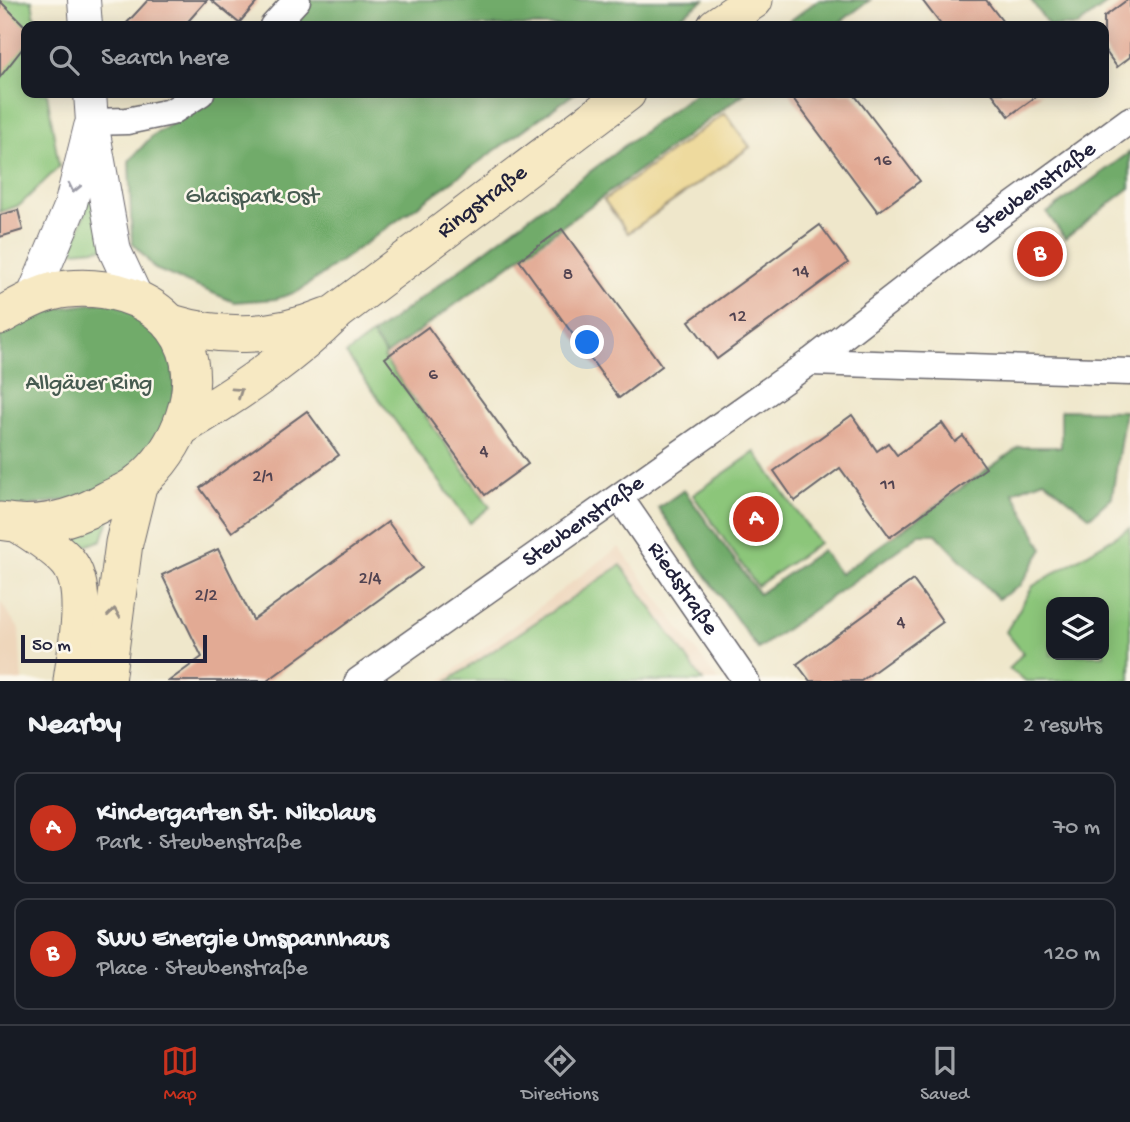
<!DOCTYPE html>
<meta charset="utf-8">
<style>
body{margin:0;font-family:"Gochi Hand",sans-serif;background:#242831;color:#f1f3f6}
.controls{position:absolute;right:21px;bottom:21px;display:grid;overflow:hidden;border-radius:14px;box-shadow:0 4px 18px #0003}
.controls button{width:63px;height:63px;display:grid;place-items:center;padding:0;border:0;border-bottom:2px solid #363941;background:#171b24;color:#f1f3f6;font:35px sans-serif}
.scale{position:absolute;left:21px;bottom:18px;width:186px;box-sizing:border-box;padding-left:7px;border:4px solid #22223b;border-top:0;font-size:19px;line-height:24px;white-space:nowrap;color:#22223b;-webkit-text-stroke:5px #fbf7ec;paint-order:stroke}
.you{position:absolute;left:588px;top:343px;width:24px;height:24px;margin:-18px;border:5px solid #fff;border-radius:50%;background:#1a73e8;box-shadow:0 0 0 10px #1a73e833}
.badge{display:grid;place-items:center;width:46px;height:46px;border-radius:50%;background:#c8321e;color:#fff;font-size:23px;font-weight:700}
.pin{position:absolute;translate:-50% -50%;border:4px solid #fff;box-shadow:0 2px 7px #0006}
.list{margin:0;padding:0;list-style:none}
h2{display:flex;justify-content:space-between;align-items:center;height:91px;margin:0;padding:0 28px;font-size:30px}
h2 small{font-size:23px;font-weight:400;color:#9ea1a6}
.list li{display:grid;grid-template-columns:46px 1fr auto;gap:21px;align-items:center;box-sizing:border-box;height:112px;margin:0 14px 14px;padding:0 14px;border:2px solid #363941;border-radius:14px}
.list b{display:block;font-size:26px;white-space:nowrap}
.list p{margin:0;font-size:23px;white-space:nowrap;color:#9ea1a6}
.list em{font-size:23px;font-style:normal;color:#9ea1a6}
.icon{flex:none;width:38px;height:38px;fill:none;stroke:currentColor;stroke-width:2;stroke-linecap:round;stroke-linejoin:round}
.map{position:relative;flex:none;width:1130px;height:681px;overflow:hidden}
.search{position:absolute;background:#171b24;box-shadow:0 4px 18px #0003;left:21px;right:21px;top:21px;height:77px;display:flex;align-items:center;gap:18px;box-sizing:border-box;padding:0 24px;border-radius:14px;color:#9ea1a6;font-size:26px}
.sheet{height:343px;background:#171b24}
nav{display:flex;justify-content:space-around;align-items:center;box-sizing:border-box;height:98px;border-top:2px solid #363941;background:#171b24;font-size:19px;color:#9ea1a6}
nav a{display:grid;justify-items:center;gap:4px}
nav .on{color:#c8321e}
.map>svg:first-child{display:block}
.built{fill:#eed6bb}
.green{fill:#8cc67a;stroke:#57745a;stroke-width:2;fill-rule:evenodd}
.forest{fill:#71ab6a;stroke:#4a6652;stroke-width:2}
.sand{fill:#eeda9e;stroke:#887e6c;stroke-width:2}
.building{fill:#e2aa94}
.lines{fill:none;stroke-linecap:round;stroke-linejoin:round}
.minor-casing{stroke:#6a676d;stroke-width:29}
.tertiary-casing{stroke:#6a676d;stroke-width:34}
.secondary-casing{stroke:#6a676d;stroke-width:39}
.minor{stroke:#fff;stroke-width:26}
.tertiary{stroke:#fff;stroke-width:32}
.secondary{stroke:#f7e9c3;stroke-width:37}
.oneway{stroke:#9c9ca7}
.oneway2{stroke:#978f86}
.labels{text-anchor:middle;dominant-baseline:central;stroke-width:5;stroke-linejoin:round;paint-order:stroke}
.number-label{font-size:19px;fill:#524451}
.street-label{font-size:23px;fill:#22223b;stroke:#fbf7ec}
.park-label{font-size:23px;fill:#475b51;stroke:#fbf7ec}
</style>
<div class="map">
<svg width="1130" height="681" viewBox="0 0 1130 681">
<rect width="100%" height="100%" fill="#fbf7ec"/>
<filter id="ink" filterUnits="userSpaceOnUse"><feTurbulence type="fractalNoise" baseFrequency=".0143" numOctaves="2"/><feDisplacementMap in="SourceGraphic" scale="14" xChannelSelector="R" yChannelSelector="G"/><feConvolveMatrix kernelMatrix="1 2 1 2 8 2 1 2 1" color-interpolation-filters="sRGB"/></filter>
<filter id="wash" filterUnits="userSpaceOnUse"><feTurbulence type="fractalNoise" baseFrequency=".00686" numOctaves="4" result="noise"/><feDisplacementMap in="SourceGraphic" scale="28" xChannelSelector="R" yChannelSelector="G"/><feGaussianBlur stdDeviation="1.57" result="paint"/><feColorMatrix in="noise" values="0 0 0 0 0 0 0 0 0 0 0 0 0 0 0 0 0 1.4 0 .05"/><feComposite in="paint" operator="in"/></filter>
<g filter="url(#wash)">
<rect width="100%" height="100%" fill="#efe7cb"/>
<g class="built">
<polygon points="619,547 719,681 440,681"/>
<polygon points="0,601 19,629 22,681 0,681"/>
</g>
<g class="green">
<polygon points="0,0 32,0 36,26 26,26 26,93 47,93 59,167 20,205 0,212"/>
<polygon points="90,183 106,248 72,251 85,212"/>
<polygon points="372,335 386,355 384,358 490,507 470,523 346,354"/>
<polygon points="755,452 819,543 757,586 693,495"/>
<polygon points="109,519 102,540 86,546 49,528"/>
<path d="M 1130,528 L 1130,681 L 1026,681 L 1009,669 L 1023,653 L 1006,632 L 1033,586 ZM 1051,602 L 1104,602 L 1104,655 L 1051,655 Z"/>
<polygon points="621,565 703,681 448,681"/>
</g>
<g class="forest">
<polygon points="304,0 704,0 667,26 280,26"/>
<polygon points="818,0 870,0 835,26 783,26"/>
<polygon points="1031,0 1112,0 1077,26 1049,26"/>
<polygon points="222,93 575,93 299,291 276,299 234,302 155,269 132,242 129,161 152,136"/>
<polygon points="695,93 745,93 386,355 372,335"/>
<polygon points="1130,152 1130,188 1065,238 1047,213"/>
<polygon points="120,300 171,343 176,412 137,466 94,496 0,510 0,321 8,315"/>
<polygon points="1061,410 1125,411 1112,497 1090,517 1044,480 1013,492 1043,549 1020,586 998,599 936,534 920,534 758,649 658,508 684,490 759,594 822,550 840,574 1019,447 1061,447"/>
</g>
<polygon class="sand" points="725,113 750,147 628,233 604,200"/>
<g id="blocks">
<g class="building">
<polygon points="148,0 207,0 184,26 124,26"/>
<polygon points="211,0 259,0 239,23"/>
<polygon points="922,0 986,0 1006,26 942,26"/>
<polygon points="1127,0 1130,0 1130,57 1117,67 1104,49 1104,17"/>
<polygon points="0,1 26,27 26,44 0,77"/>
<polygon points="789,93 853,93 920,181 878,212"/>
<polygon points="992,93 1041,93 1009,116"/>
<polygon points="18,210 23,230 0,237 0,215"/>
<polygon points="820,225 848,263 717,359 689,321"/>
<polygon points="562,229 662,366 619,398 519,260"/>
<polygon points="428,327 528,464 485,495 385,358"/>
<polygon points="307,411 339,455 232,532 200,488"/>
<polygon points="852,415 877,451 888,443 897,455 942,423 955,442 963,436 986,468 890,537 840,468 795,501 774,471"/>
<polygon points="388,522 422,568 325,639 267,681 169,681 202,657 162,575 218,549 253,620"/>
<polygon points="913,580 943,622 861,681 810,681 797,664"/>
</g>
</g>
</g>
<g filter="url(#ink)">
<use href="#blocks" fill-opacity="0" stroke="#6a676d" stroke-width="2"/>
<g class="lines">
<defs>
<g id="minor">
<polyline points="273,26 297,0"/>
<polyline points="92,122 127,121 171,112 201,93"/>
<polyline points="810,362 1130,372"/>
<path id="s1" d="M 620,498 L 746,681"/>
<path id="s2" d="M 358,681 L 810,362 L 993,220 L 1130,120"/>
</g>
<g id="tertiary">
<polyline points="84,0 86,26"/>
<polyline points="90,93 92,122 115,251 136,296"/>
<polyline points="32,298 70,207 90,127"/>
</g>
<g id="secondary">
<polyline points="716,26 754,0"/>
<path d="M 0,316 C 22,304 43,291 68,289 C 148,282 212,334 184,417 C 176,441 159,467 139,482 C 130,490 117,495 107,500 C 74,519 37,528 0,521"/>
<path d="M 171,323 C 223,339 277,337 327,316"/>
<path id="s3" d="M 180,428 C 237,394 291,358 338,311 L 627,93"/>
<path d="M 20,525 C 36,536 55,547 68,562 C 90,588 76,650 72,681"/>
<polyline points="106,681 124,543 139,482"/>
</g>
</defs>
<use href="#minor" class="minor-casing"/>
<use href="#tertiary" class="tertiary-casing"/>
<use href="#secondary" class="secondary-casing"/>
<use href="#minor" class="minor"/>
<use href="#tertiary" class="tertiary"/>
<use href="#secondary" class="secondary"/>
</g>
<defs><path id="oneway-chevron" d="M-2-3.5L2.5 0L-2 3.5" fill="none" stroke-width="1.6" stroke-linecap="round" stroke-linejoin="round" transform="scale(1.75)"/></defs>
<use class="oneway" href="#oneway-chevron" transform="translate(74 188) rotate(102)"/>
<g class="oneway2">
<use href="#oneway-chevron" transform="translate(238 392) rotate(-34)"/>
<use href="#oneway-chevron" transform="translate(114 613) rotate(-83)"/>
</g>
</g>
<g class="labels">
<g class="number-label">
<text x="883" y="161">16</text>
<text x="801" y="272">14</text>
<text x="568" y="275">8</text>
<text x="738" y="317">12</text>
<text x="433" y="375">6</text>
<text x="484" y="452">4</text>
<text x="263" y="477">2/1</text>
<text x="888" y="485">11</text>
<text x="370" y="579">2/4</text>
<text x="206" y="596">2/2</text>
<text x="901" y="623">4</text>
</g>
<g class="street-label">
<text stroke="none"><textPath href="#s2" startOffset="838">Steubenstraße</textPath></text>
<text stroke="none"><textPath href="#s3" startOffset="378">Ringstraße</textPath></text>
<text stroke="none"><textPath href="#s2" startOffset="276">Steubenstraße</textPath></text>
<text stroke="none"><textPath href="#s1" startOffset="110">Riedstraße</textPath></text>
</g>
<g class="park-label">
<text x="252" y="197">Glacispark Ost</text>
<text x="89" y="384">Allgäuer Ring</text>
</g>
</g>
</svg>
<div class="controls">
<button><svg class="icon" aria-label="layers" viewBox="0 0 24 24"><path d="M12 4l9 5-9 5-9-5zM3 14l9 5 9-5"/></svg></button>
</div>
<div class="scale">50 m</div>
<div class="you"></div>
<div class="pin badge" style="left:756px;top:519px">A</div>
<div class="pin badge" style="left:1040px;top:254px">B</div>
<div class="search"><svg class="icon" aria-label="search" viewBox="0 0 24 24"><circle cx="10" cy="10" r="6"/><path d="M15 15l6 6"/></svg>Search here</div>
</div>
<section class="sheet">
<h2>Nearby<small>2 results</small></h2>
<ul class="list">
<li><span class="badge">A</span><div><b>Kindergarten St. Nikolaus</b><p>Park · Steubenstraße</p></div><em>70 m</em></li>
<li><span class="badge">B</span><div><b>SWU Energie Umspannhaus</b><p>Place · Steubenstraße</p></div><em>120 m</em></li>
</ul>
</section>
<nav>
<a class="on"><svg class="icon" aria-label="map" viewBox="0 0 24 24"><path d="M3 6l6-2 6 2 6-2v14l-6 2-6-2-6 2zM9 4v14M15 6v14"/></svg>Map</a>
<a><svg class="icon" aria-label="directions" viewBox="0 0 24 24"><path d="M12 3l9 9-9 9-9-9zM9 14v-3h6M13 9l2 2-2 2"/></svg>Directions</a>
<a><svg class="icon" aria-label="saved" viewBox="0 0 24 24"><path d="M7 4h10v16l-5-4-5 4z"/></svg>Saved</a>
</nav>
